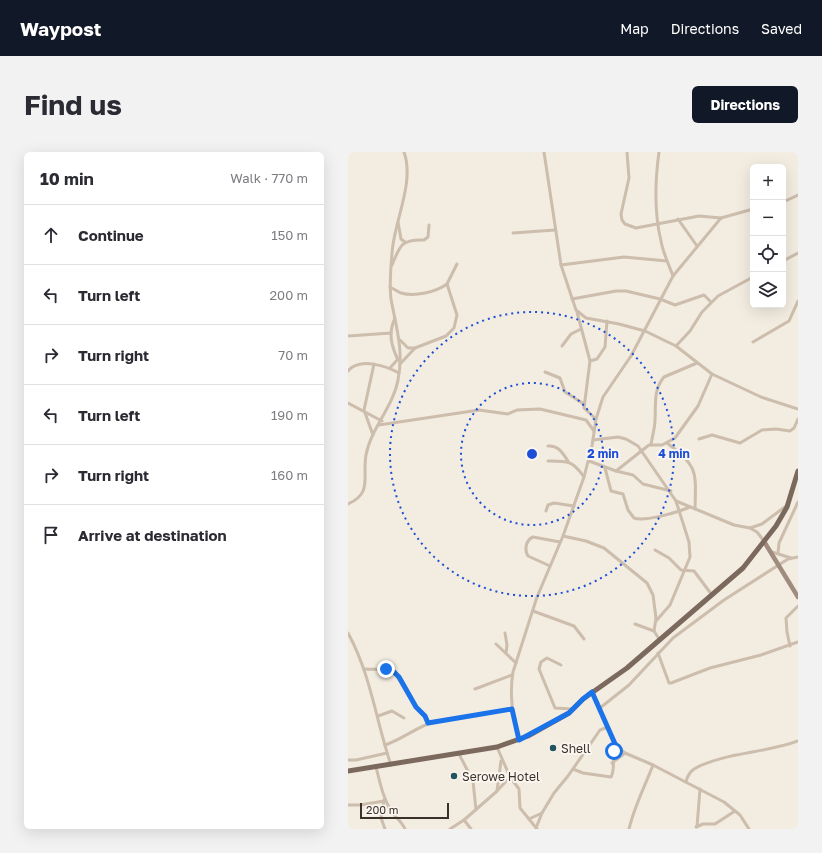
<!DOCTYPE html>
<meta charset="utf-8">
<style>
body{margin:0;font-family:"Golos Text",sans-serif;background:#f2f2f3;color:#2b2b33}
.controls{position:absolute;right:12px;top:12px;display:grid;overflow:hidden;border-radius:6px;box-shadow:0 4px 16px #0002}
.controls button{width:36px;height:36px;display:grid;place-items:center;padding:0;border:0;border-bottom:1px solid #e1e1e2;background:#fff;color:#2b2b33;font:20px sans-serif}
.scale{position:absolute;left:12px;bottom:10px;width:89px;box-sizing:border-box;padding-left:4px;border:2px solid #3a312b;border-top:0;font-size:11px;line-height:14px;white-space:nowrap;color:#3a312b;-webkit-text-stroke:3px #faf5ee;paint-order:stroke}
.stop{position:absolute;width:12px;height:12px;margin:-9px;border:3px solid #1a73e8;border-radius:50%;background:#fff}
.stop.end{background:#1a73e8;border-color:#fff;box-shadow:0 1px 4px #0008}
.list{margin:0;padding:0;list-style:none}
h2{display:flex;justify-content:space-between;align-items:center;height:52px;margin:0;padding:0 16px;font-size:17px}
h2 small{font-size:13px;font-weight:400;color:#7c7c81}
.list li{display:grid;grid-template-columns:26px 1fr auto;gap:12px;align-items:center;box-sizing:border-box;height:60px;padding:0 16px;border-top:1px solid #e1e1e2}
.list b{display:block;font-size:15px;white-space:nowrap}
.list em{font-size:13px;font-style:normal;color:#7c7c81}
.icon{flex:none;width:22px;height:22px;fill:none;stroke:currentColor;stroke-width:2;stroke-linecap:round;stroke-linejoin:round}
.map{position:relative;flex:none;width:450px;height:677px;overflow:hidden;border-radius:6px}
header{display:flex;align-items:center;gap:24px;box-sizing:border-box;height:56px;padding:0 20px;background:#111827;color:#fff}
header strong{font-size:19px}
nav{display:flex;gap:22px;margin-inline-start:auto;font-size:14px}
.intro{display:flex;align-items:center;justify-content:space-between;box-sizing:border-box;height:96px;padding:0 24px}
h1{margin:0;font-size:28px}
.button{padding:10px 18px;border-radius:6px;background:#111827;color:#fff;font-size:14px;font-weight:700}
main{display:flex;gap:24px;padding:0 24px}
aside{flex:1;background:#fff;border-radius:6px;box-shadow:0 4px 16px #0002}
.map>svg:first-child{display:block}
.lines{fill:none;stroke-linecap:round;stroke-linejoin:round}
.street{stroke:#ccbdac;stroke-width:3}
.secondary{stroke:#a08c7e;stroke-width:4.5}
.primary{stroke:#7c695d;stroke-width:5}
.route{stroke:#1a73e8;stroke-width:5}
.ring{fill:none;stroke:#1d4ed8;stroke-width:2;stroke-dasharray:2 4}
.poi-dot{fill:#21545b;stroke:#faf5ee;stroke-width:1.5}
.labels{text-anchor:middle;dominant-baseline:central;stroke-width:4;stroke-linejoin:round;paint-order:stroke}
.poi-label{font-size:12px;fill:#3a312b;stroke:#faf5ee;text-anchor:start}
.centre{fill:#1d4ed8;stroke:#faf5ee;stroke-width:2}
.ring-label{font-size:12px;text-anchor:middle;font-weight:bold;fill:#1d4ed8;stroke:#faf5ee;stroke-width:4;stroke-linejoin:round;paint-order:stroke}
</style>
<header>
<strong>Waypost</strong>
<nav><a>Map</a><a>Directions</a><a>Saved</a></nav>
</header>
<div class="intro"><h1>Find us</h1><a class="button">Directions</a></div>
<main>
<aside>
<h2>10 min<small>Walk · 770 m</small></h2>
<ul class="list">
<li><svg class="icon" aria-label="ahead" viewBox="0 0 24 24"><path d="M12 20V5M6 11l6-6 6 6"/></svg><div><b>Continue</b></div><em>150 m</em></li>
<li><svg class="icon" aria-label="left" viewBox="0 0 24 24"><path d="M17 20v-9H6M10 6l-5 5 5 5"/></svg><div><b>Turn left</b></div><em>200 m</em></li>
<li><svg class="icon" aria-label="right" viewBox="0 0 24 24"><path d="M7 20v-9h11M14 6l5 5-5 5"/></svg><div><b>Turn right</b></div><em>70 m</em></li>
<li><svg class="icon" aria-label="left" viewBox="0 0 24 24"><path d="M17 20v-9H6M10 6l-5 5 5 5"/></svg><div><b>Turn left</b></div><em>190 m</em></li>
<li><svg class="icon" aria-label="right" viewBox="0 0 24 24"><path d="M7 20v-9h11M14 6l5 5-5 5"/></svg><div><b>Turn right</b></div><em>160 m</em></li>
<li><svg class="icon" aria-label="arrive" viewBox="0 0 24 24"><path d="M6 21V4h12l-3 4 3 4H6"/></svg><div><b>Arrive at destination</b></div></li>
</ul>
</aside>
<div class="map">
<svg width="450" height="677" viewBox="0 0 450 677">
<rect width="100%" height="100%" fill="#f3ece1"/>
<g class="lines">
<g class="street">
<polyline points="196,0 213,113 228,158 238,166 271,172 297,179 328,194 364,222 413,245 450,257"/>
<polyline points="279,0 281,26 273,62 274,68 277,72 288,76 351,64 373,66"/>
<path d="M 311,0 C 307,29 306,60 313,89 C 315,101 321,113 325,124"/>
<polyline points="435,50 450,43"/>
<polyline points="330,67 349,94"/>
<polyline points="50,70 53,87 57,90"/>
<polyline points="165,81 207,78"/>
<polyline points="435,109 450,101"/>
<path d="M 44,113 C 52,93 54,87 76,88 L 80,85 L 81,73"/>
<polyline points="213,113 276,105 319,109"/>
<path d="M 42,135 C 46,137 50,140 53,141 C 67,145 88,140 99,132"/>
<polyline points="224,147 268,139 278,139 312,147 327,153 356,143 363,150"/>
<polyline points="229,160 242,209 236,256 248,267"/>
<path d="M 47,166 C 40,181 43,193 50,208"/>
<polyline points="0,184 43,181"/>
<polyline points="52,188 60,196 67,196"/>
<polyline points="405,190 441,169 450,149"/>
<polyline points="214,194 223,182 233,177"/>
<polyline points="328,194 342,179 354,160 370,144 405,125"/>
<polyline points="242,209 249,207 257,195 259,169"/>
<polyline points="52,212 67,196 98,184 106,176 109,163 99,132 109,112"/>
<polyline points="42,216 50,207"/>
<path d="M 0,219 C 12,205 38,214 51,221"/>
<polyline points="197,220 212,226 217,240 236,252"/>
<polyline points="0,251 34,269"/>
<polyline points="31,273 131,258 160,262 169,258 192,257 238,268 246,279"/>
<polyline points="25,283 16,258 26,212"/>
<polyline points="351,287 364,283 392,291 414,278 428,277 442,279 446,276 450,267"/>
<polyline points="245,288 270,285 278,287 290,294 328,349 341,390 342,405 322,453 308,469"/>
<path d="M 319,291 C 350,314 348,319 347,357"/>
<path d="M 303,293 C 304,285 307,276 307,268 C 308,253 305,238 316,225 L 349,211"/>
<path d="M 200,294 C 211,293 215,302 220,309"/>
<path d="M 200,309 C 219,309 224,308 236,325"/>
<polyline points="241,309 268,319 301,293 314,293 327,286 350,254 364,222"/>
<path d="M 257,316 L 263,339 L 275,342 L 280,358 L 286,366 C 298,370 330,360 342,355"/>
<polyline points="268,319 285,323 295,332 323,339"/>
<polyline points="328,349 386,373 402,376 409,380 416,389"/>
<path d="M 0,352 C 25,341 14,325 18,303 C 23,276 45,255 50,228 C 56,198 48,175 43,147 C 41,132 43,116 44,101 C 46,69 67,31 56,0"/>
<polyline points="198,359 200,353 206,351 226,354"/>
<polyline points="402,376 414,372 438,354"/>
<polyline points="215,384 238,389 256,396 299,431 305,443 308,466 306,479 311,487"/>
<polyline points="307,398 321,406 333,418 346,419 364,443"/>
<polyline points="424,400 443,406"/>
<polyline points="430,401 431,391 450,350"/>
<path d="M 202,414 L 180,404 C 176,397 178,388 185,385 L 212,390"/>
<polyline points="185,459 226,474 236,487"/>
<polyline points="287,472 306,479"/>
<path d="M 0,481 C 23,523 28,569 43,613"/>
<polyline points="157,481 159,493 158,501"/>
<polyline points="148,492 168,511"/>
<polyline points="442,494 439,480 438,466 450,454"/>
<polyline points="310,501 321,531 323,531 362,516 413,503 450,490"/>
<polyline points="213,513 199,506 193,510 191,517 207,556 224,557"/>
<path d="M 16,517 C 26,518 36,516 46,520 L 68,555 L 77,564 L 80,571"/>
<polyline points="127,537 164,523"/>
<polyline points="244,540 268,594 277,601 305,613 376,650 392,663 401,677"/>
<polyline points="252,556 281,533 325,486 376,448 440,407 450,405"/>
<polyline points="30,564 44,559 56,566"/>
<path d="M 171,588 C 165,565 161,544 165,520 L 189,445 L 215,384 L 236,325 L 244,294 L 248,267 L 255,245 L 283,204 L 325,124 L 373,66 L 405,57"/>
<path d="M 37,593 C 55,587 70,574 88,569 L 164,557"/>
<polyline points="111,602 125,629 128,658"/>
<polyline points="0,608 8,608 39,601"/>
<polyline points="264,611 277,601"/>
<path d="M 28,615 C 32,630 35,647 44,660 C 48,666 54,670 57,677"/>
<path d="M 225,617 L 235,621 L 263,625 C 268,616 263,604 268,594"/>
<polyline points="162,625 171,637 172,656 189,677"/>
<path d="M 338,630 C 339,625 342,620 346,617 C 373,601 419,601 450,589"/>
<polyline points="149,639 153,609"/>
<polyline points="36,648 33,666 37,677"/>
<polyline points="0,653 12,653 36,649"/>
<polyline points="181,667 194,661 206,641 220,624 252,578 260,575"/>
<polyline points="116,668 123,677"/>
<polyline points="348,675 355,672 367,672 387,659"/>
<polyline points="349,675 352,637"/>
<polyline points="188,676 194,661"/>
<polyline points="102,677 116,668 148,640 162,625 149,595"/>
<path d="M 281,677 C 286,655 297,634 305,613"/>
</g>
<polyline class="secondary" points="417,391 450,445"/>
<polyline class="primary" points="0,619 149,595 180,584 221,561 235,547 279,516 395,416 428,374 439,355 450,319"/>
</g>
<g class="lines">
<polyline class="route" points="38,517 46,520 51,525 68,555 77,564 80,571 164,557 171,588 221,561 235,547 244,540 268,594 266,599"/>
</g>
<g class="ring">
<circle cx="184" cy="302" r="71"/>
<circle cx="184" cy="302" r="142"/>
</g>
<g class="poi-dot">
<circle cx="205" cy="596" r="4"/>
<circle cx="106" cy="624" r="4"/>
</g>
<g class="labels">
<g class="poi-label">
<text x="213" y="596">Shell</text>
<text x="114" y="624">Serowe Hotel</text>
</g>
</g>
<circle cx="184" cy="302" r="6" class="centre"/>
<g class="ring-label">
<text x="255" y="306">2 min</text>
<text x="326" y="306">4 min</text>
</g>
</svg>
<div class="controls">
<button>+</button>
<button>−</button>
<button><svg class="icon" aria-label="locate" viewBox="0 0 24 24"><circle cx="12" cy="12" r="6"/><path d="M12 2v4M12 18v4M2 12h4M18 12h4"/></svg></button>
<button><svg class="icon" aria-label="layers" viewBox="0 0 24 24"><path d="M12 4l9 5-9 5-9-5zM3 14l9 5 9-5"/></svg></button>
</div>
<div class="scale">200 m</div>
<div class="stop" style="left:266px;top:599px"></div>
<div class="stop end" style="left:38px;top:517px"></div>
</div>
</main>
